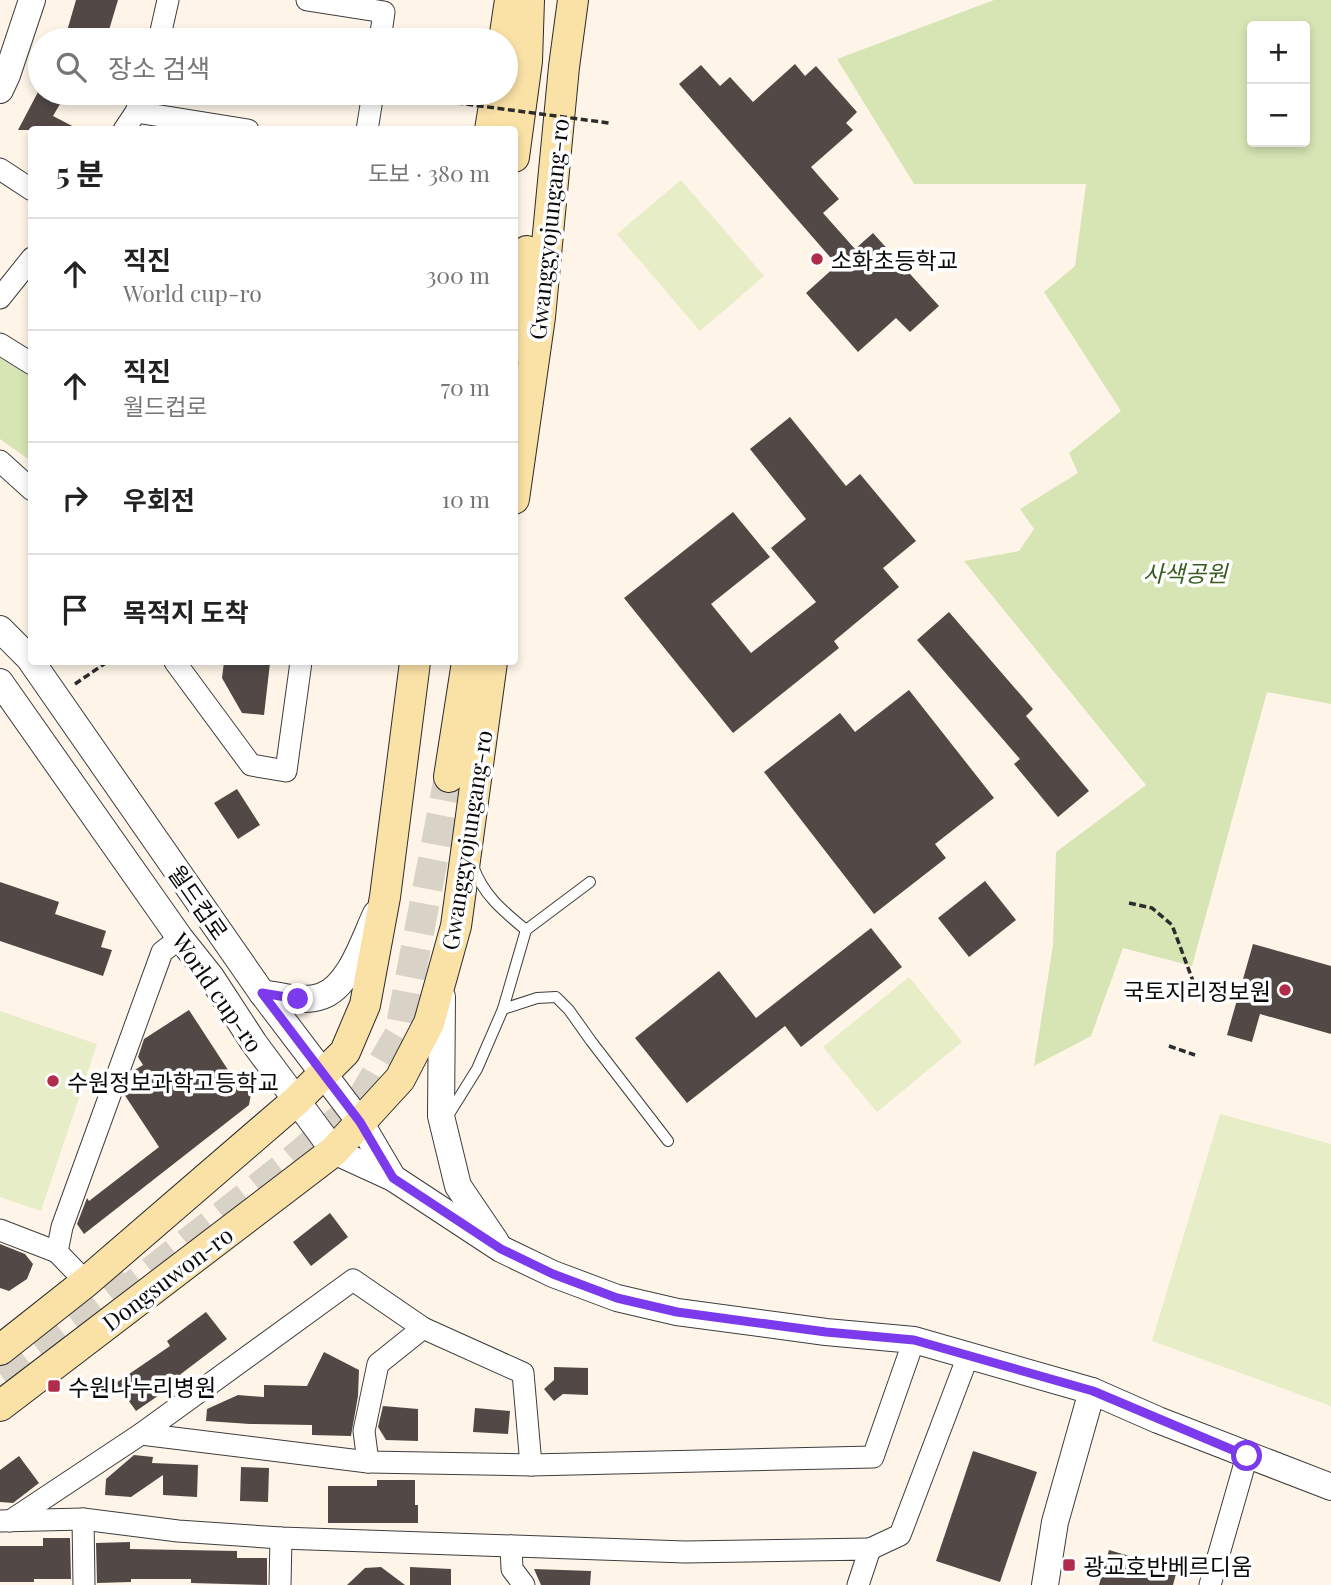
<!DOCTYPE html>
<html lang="ko">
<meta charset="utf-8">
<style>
body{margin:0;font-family:"Playfair Display","Noto Sans KR",serif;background:#f6f6f6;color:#222}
.controls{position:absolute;right:21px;top:21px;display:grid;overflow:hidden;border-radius:7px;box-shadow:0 4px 10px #0003}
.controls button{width:63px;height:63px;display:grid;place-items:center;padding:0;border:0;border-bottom:2px solid #e0e0e0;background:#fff;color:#222;font:35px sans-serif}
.stop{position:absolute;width:21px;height:21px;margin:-16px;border:5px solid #7c3aed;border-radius:50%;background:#fff}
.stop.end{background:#7c3aed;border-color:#fff;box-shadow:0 2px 7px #0008}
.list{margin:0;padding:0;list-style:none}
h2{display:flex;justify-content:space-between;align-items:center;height:91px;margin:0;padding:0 28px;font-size:30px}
h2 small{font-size:23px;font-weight:400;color:#767676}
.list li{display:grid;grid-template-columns:46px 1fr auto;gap:21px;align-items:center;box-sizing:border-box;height:112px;padding:0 28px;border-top:2px solid #e0e0e0}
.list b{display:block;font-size:26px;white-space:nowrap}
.list p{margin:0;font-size:23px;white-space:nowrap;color:#767676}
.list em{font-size:23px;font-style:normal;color:#767676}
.icon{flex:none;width:38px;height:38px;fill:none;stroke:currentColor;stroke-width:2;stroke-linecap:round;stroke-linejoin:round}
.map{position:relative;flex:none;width:1331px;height:1585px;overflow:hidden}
.search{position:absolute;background:#fff;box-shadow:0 4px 10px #0003;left:28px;top:28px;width:490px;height:77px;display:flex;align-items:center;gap:18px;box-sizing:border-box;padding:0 24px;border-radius:38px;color:#767676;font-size:26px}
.panel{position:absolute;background:#fff;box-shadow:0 4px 10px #0003;left:28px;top:126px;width:490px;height:539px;border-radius:7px}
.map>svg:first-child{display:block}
.green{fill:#d7e5b5;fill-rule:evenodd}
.pitch{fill:#e7edc6}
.building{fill:#524947}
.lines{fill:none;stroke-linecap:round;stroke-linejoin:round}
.secondary-tunnel{stroke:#d9d2c7;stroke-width:30;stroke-dasharray:30 15;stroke-linecap:butt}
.service-casing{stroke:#3d3d3d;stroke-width:12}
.minor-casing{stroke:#3d3d3d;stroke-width:23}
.tertiary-casing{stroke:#3d3d3d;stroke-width:28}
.secondary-casing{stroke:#2c2c2c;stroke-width:32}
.path{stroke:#2c2c2c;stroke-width:3.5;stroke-dasharray:7 3.5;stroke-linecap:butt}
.service{stroke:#fff;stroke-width:10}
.minor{stroke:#fff;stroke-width:21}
.tertiary{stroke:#fff;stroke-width:26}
.secondary{stroke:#fae1a6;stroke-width:30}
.path-bridge{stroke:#2c2c2c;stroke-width:3.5;stroke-dasharray:7 3.5;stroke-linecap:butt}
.route{stroke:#7c3aed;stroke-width:9}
.poi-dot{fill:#b12b4b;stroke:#fff;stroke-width:2.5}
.labels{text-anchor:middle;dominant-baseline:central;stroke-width:7;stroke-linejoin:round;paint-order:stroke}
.street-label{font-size:23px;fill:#0a0a0a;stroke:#fff}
.poi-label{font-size:23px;fill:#0a0a0a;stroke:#fff;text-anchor:start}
.park-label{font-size:23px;font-style:italic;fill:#375c1f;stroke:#fff}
</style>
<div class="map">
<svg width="1331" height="1585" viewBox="0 0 1331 1585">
<rect width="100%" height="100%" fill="#fef5e8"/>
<g class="green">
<path d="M 994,0 L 1331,0 L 1331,704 L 1267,692 L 1192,966 L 1123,948 L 1091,1036 L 1034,1066 L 1053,945 L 1056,852 L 1146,785 L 964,561 L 1019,551 L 1034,529 L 1020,509 L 1078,473 L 1069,453 L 1121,411 L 1044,292 L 1075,266 L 1086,184 L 914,184 L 837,59 ZM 1252,26 L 1305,26 L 1305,142 L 1252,142 Z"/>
<polygon points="0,357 31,377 31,461 0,439"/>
</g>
<g class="pitch">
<polygon points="681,180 764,276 700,331 617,234"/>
<polygon points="909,977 962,1042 877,1112 823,1047"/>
<polygon points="0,1011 97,1044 41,1211 0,1197"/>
<polygon points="1220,1114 1331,1144 1331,1406 1152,1341"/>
</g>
<g class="building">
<polygon points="76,0 118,0 106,40 75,40 65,38"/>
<polygon points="795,64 805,76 816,66 857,112 846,123 853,130 811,167 839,199 823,213 855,249 873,233 939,306 910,332 896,318 858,352 806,293 837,265 679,84 701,65 720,86 730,77 753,102"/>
<polygon points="38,92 60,104 53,116 80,130 18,130"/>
<polygon points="790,417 846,486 860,474 916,541 883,568 899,587 834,641 839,648 733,733 624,598 733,512 770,557 711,604 751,653 816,602 771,548 806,519 750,449"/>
<polygon points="949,612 1033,709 1026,716 1089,791 1058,817 1014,764 1020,759 917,640"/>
<polygon points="224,662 270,663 264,715 242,713 222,678"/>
<polygon points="909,690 994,798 935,844 946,858 874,914 764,772 840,713 855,732"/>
<polygon points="237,789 260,825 238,839 214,803"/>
<polygon points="985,881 1016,920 969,957 938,918"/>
<polygon points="0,882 59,902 55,914 106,931 101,947 112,950 103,976 0,941"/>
<polygon points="871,928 902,967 801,1047 785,1026 687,1103 635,1038 719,971 756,1018"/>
<polygon points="1253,944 1331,966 1331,1034 1260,1014 1252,1042 1227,1035"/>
<polygon points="189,1010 232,1076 241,1069 253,1083 249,1105 84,1234 77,1224 87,1198 89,1201 159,1147 124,1094 133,1071 143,1065 138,1057 144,1039"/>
<polygon points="330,1213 348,1237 311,1266 293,1242"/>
<polygon points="0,1244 25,1254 33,1264 27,1279 9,1291 0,1288"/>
<polygon points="206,1312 227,1339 169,1383 171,1387 136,1411 116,1383 170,1346 167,1341"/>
<polygon points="324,1352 359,1370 358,1396 351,1436 312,1435 312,1425 250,1424 206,1421 207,1409 238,1395 264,1397 264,1385 307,1386"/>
<polygon points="554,1367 588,1368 588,1395 563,1394 554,1401 544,1389 554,1380"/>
<polygon points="383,1406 418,1409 418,1441 386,1440 378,1427"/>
<polygon points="475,1408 510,1411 508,1434 473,1432"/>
<polygon points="973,1451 1037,1472 1000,1582 936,1561"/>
<polygon points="134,1455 153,1457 152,1463 198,1465 197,1497 163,1495 163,1475 131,1497 105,1495 106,1479"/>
<polygon points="19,1456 39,1483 13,1503 0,1502 0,1470"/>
<polygon points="241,1467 269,1468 268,1502 240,1501"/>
<polygon points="377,1480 415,1480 415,1505 418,1505 418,1523 328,1523 328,1486 377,1486"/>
<polygon points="43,1538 70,1538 71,1579 34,1579 34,1582 0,1582 0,1546 43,1546"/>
<polygon points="130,1542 130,1549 237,1551 237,1558 267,1558 267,1585 191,1583 191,1579 131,1579 131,1582 97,1583 96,1543"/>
<polygon points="1109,1550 1177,1570 1173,1585 1099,1585"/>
<polygon points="381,1567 405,1585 347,1585 365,1568"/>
<polygon points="410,1567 451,1569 451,1585 410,1585"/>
<polygon points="534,1569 591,1571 590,1585 541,1585"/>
</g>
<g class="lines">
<g class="secondary-tunnel">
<polyline points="116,1299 292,1161 360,1102 399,1035 449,777"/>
<polyline points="0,1374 127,1277"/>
</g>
<defs>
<g id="service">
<path d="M 473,866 C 483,895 503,911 526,930"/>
<polyline points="503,1009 537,998 556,997 569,1010 591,1041 668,1141"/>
<polyline points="449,1114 477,1069 503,1009 526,930 590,882"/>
</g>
<g id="minor">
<polyline points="307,0 384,12 380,40"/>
<polyline points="159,40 168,0"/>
<polyline points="136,112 248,130"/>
<polyline points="124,130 136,112 142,93"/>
<polyline points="367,130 373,93"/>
<polyline points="0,169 32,190"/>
<polyline points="0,298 32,258"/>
<polyline points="0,344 32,364"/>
<polyline points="0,461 32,490"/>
<polyline points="175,662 251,765 286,771 301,662"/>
<polyline points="0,1230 57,1252 86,1282"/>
<polyline points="57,1252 62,1227 162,952 180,938"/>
<polyline points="141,1434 368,1462 531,1465 873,1457 914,1340"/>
<polyline points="368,1462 364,1431 378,1364 423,1328"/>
<polyline points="83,1519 84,1585"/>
<polyline points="0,1521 83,1519 178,1531 281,1538 685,1552 870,1549 858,1585"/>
<polyline points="10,1521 141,1434 353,1280 423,1328 523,1373 531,1465"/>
<polyline points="511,1546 512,1569 524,1585"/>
<polyline points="870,1549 900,1535 968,1356"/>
<polyline points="280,1585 281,1538"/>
<polyline points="1210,1585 1247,1456"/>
</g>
<g id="tertiary">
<polyline points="0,90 7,75 32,0"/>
<polyline points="0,629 29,658 262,993 360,1122 393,1178"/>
<polyline points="0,682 180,938 211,977 254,1043 334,1151 393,1178 501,1249 553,1274 617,1298 677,1312 826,1332 914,1340 1092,1391 1158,1420 1331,1487"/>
<path d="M 262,993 C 281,996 304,1003 322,996 C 350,986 364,939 376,914"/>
<polyline points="442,997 441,1116 458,1186 496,1242"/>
<polyline points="1045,1585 1055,1522 1092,1391"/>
</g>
<g id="secondary">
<polyline points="504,40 510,0"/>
<polyline points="490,130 496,93"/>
<polyline points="514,157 527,61 529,0"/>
<polyline points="514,348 527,251"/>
<polyline points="514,499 540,317 564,67 573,0"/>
<polyline points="449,777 467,662"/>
<polyline points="0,1350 86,1282 296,1101 345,1052 365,1005 385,897 415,662"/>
<polyline points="0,1406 334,1151 400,1079 429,1023 456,926 492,662"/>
</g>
</defs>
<use href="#service" class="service-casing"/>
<use href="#minor" class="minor-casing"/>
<use href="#tertiary" class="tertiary-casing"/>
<use href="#secondary" class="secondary-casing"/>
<g class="path">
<polyline points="75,684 107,662"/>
<polyline points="1129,903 1152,908 1172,925 1193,981"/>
<polyline points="1169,1046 1195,1055"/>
</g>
<use href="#service" class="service"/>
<use href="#minor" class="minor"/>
<use href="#tertiary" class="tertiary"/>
<use href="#secondary" class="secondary"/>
<polyline class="path-bridge" points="435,100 609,123"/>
</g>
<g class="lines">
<polyline class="route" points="298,999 262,993 360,1122 393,1178 501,1249 553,1274 617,1298 677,1312 826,1332 914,1340 1093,1391 1247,1456"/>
</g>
<g class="poi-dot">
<circle cx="817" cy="259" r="7"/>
<circle cx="1285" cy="990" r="7"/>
<circle cx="53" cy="1081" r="7"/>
<rect x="47" y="1379" width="14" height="14" rx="3.5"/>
<rect x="1062" y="1558" width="14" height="14" rx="3.5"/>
</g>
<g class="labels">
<g class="street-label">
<text transform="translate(548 229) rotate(-84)">Gwanggyojungang-ro</text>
<text transform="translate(466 840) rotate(-81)">Gwanggyojungang-ro</text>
<text transform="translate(199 902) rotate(55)">월드컵로</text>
<text transform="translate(218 992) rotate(55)">World cup-ro</text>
<text transform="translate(167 1278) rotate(-37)">Dongsuwon-ro</text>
</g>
<g class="poi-label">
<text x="831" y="259">소화초등학교</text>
<text x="1271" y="990" text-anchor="end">국토지리정보원</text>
<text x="67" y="1081">수원정보과학고등학교</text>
<text x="68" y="1386">수원나누리병원</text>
<text x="1083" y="1565">광교호반베르디움</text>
</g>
<g class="park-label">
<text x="1185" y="572">사색공원</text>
</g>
</g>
</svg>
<div class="controls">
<button>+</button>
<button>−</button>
</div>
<div class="stop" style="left:1247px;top:1456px"></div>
<div class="stop end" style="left:298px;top:999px"></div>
<div class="search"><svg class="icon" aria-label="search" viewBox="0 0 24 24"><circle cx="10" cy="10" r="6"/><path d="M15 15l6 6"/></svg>장소 검색</div>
<section class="panel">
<h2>5 분<small>도보 · 380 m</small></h2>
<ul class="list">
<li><svg class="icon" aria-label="ahead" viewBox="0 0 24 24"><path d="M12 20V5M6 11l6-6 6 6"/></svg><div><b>직진</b><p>World cup-ro</p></div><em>300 m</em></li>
<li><svg class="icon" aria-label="ahead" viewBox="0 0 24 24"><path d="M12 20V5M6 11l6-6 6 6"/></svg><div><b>직진</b><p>월드컵로</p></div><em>70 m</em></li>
<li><svg class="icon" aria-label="right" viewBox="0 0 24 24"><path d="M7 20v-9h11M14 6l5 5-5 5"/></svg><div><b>우회전</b></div><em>10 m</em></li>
<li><svg class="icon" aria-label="arrive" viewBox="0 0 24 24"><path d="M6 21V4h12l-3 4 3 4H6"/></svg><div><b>목적지 도착</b></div></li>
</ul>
</section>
</div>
